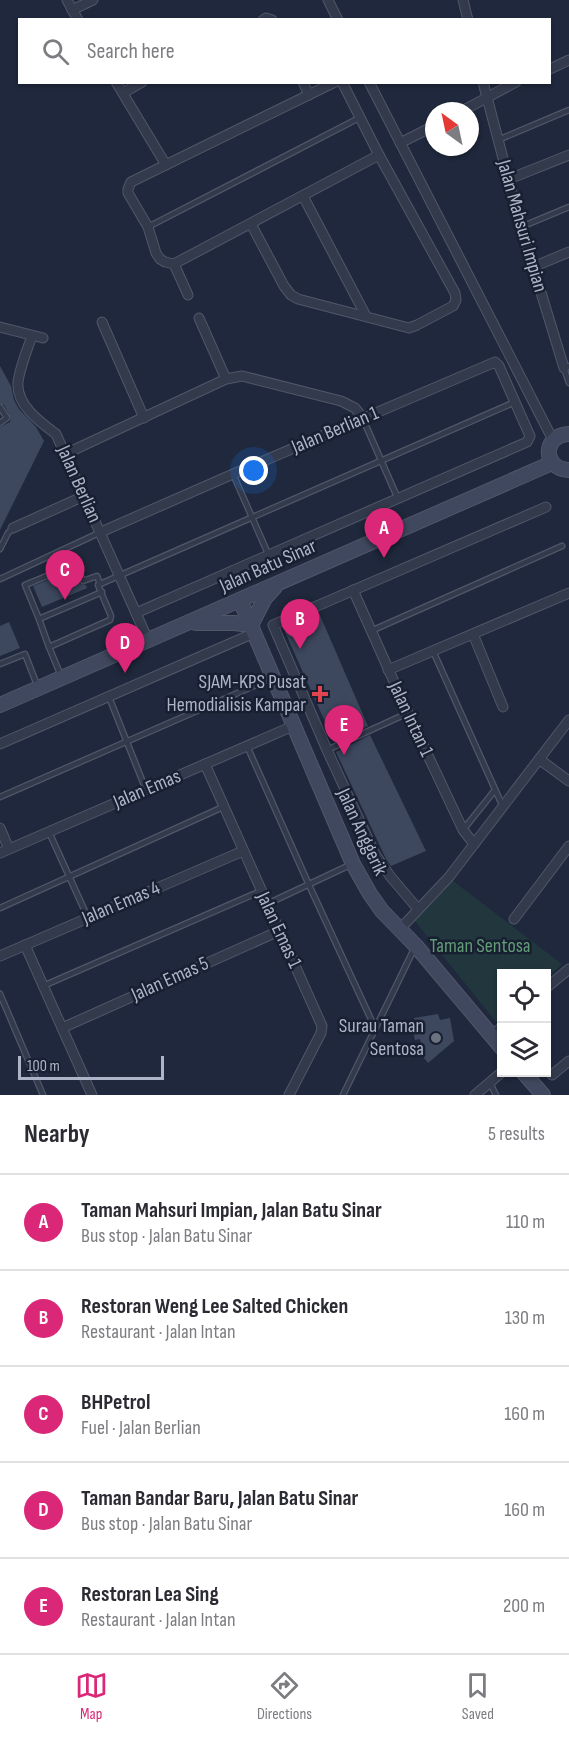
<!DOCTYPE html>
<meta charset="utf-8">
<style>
body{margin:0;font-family:"Sofia Sans Condensed",sans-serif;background:#f7f7f7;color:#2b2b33}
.controls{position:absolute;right:18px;bottom:18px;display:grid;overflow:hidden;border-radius:0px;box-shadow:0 2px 4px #0004}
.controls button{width:54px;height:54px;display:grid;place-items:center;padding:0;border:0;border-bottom:2px solid #e1e1e2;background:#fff;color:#2b2b33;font:30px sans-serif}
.compass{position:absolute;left:425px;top:102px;width:54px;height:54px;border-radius:50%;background:#fff;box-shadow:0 2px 4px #0004;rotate:327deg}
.scale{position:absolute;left:18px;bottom:15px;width:146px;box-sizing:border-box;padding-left:6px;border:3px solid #aeb4c8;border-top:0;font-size:16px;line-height:21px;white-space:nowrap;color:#aeb4c8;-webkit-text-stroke:4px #181f31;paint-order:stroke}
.you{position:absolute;left:254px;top:471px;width:21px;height:21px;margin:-15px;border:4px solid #fff;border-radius:50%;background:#1a73e8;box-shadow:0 0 0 9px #1a73e833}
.badge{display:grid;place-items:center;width:39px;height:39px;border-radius:50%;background:#db2777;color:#fff;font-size:20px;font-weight:700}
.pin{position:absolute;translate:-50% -50px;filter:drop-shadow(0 2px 3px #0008)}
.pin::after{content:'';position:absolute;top:32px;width:21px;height:18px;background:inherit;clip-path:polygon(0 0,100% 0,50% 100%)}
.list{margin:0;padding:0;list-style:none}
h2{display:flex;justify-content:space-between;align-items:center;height:78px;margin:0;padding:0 24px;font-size:26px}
h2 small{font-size:20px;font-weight:400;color:#7c7c81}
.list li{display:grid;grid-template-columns:39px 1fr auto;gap:18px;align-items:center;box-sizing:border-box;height:96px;padding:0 24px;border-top:2px solid #e1e1e2}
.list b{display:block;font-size:22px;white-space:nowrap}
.list p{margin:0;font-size:20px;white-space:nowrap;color:#7c7c81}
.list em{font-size:20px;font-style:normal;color:#7c7c81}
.icon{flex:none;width:33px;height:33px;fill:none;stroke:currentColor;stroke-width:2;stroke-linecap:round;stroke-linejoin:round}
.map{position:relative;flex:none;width:569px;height:1095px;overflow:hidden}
.search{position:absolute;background:#fff;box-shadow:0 2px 4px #0004;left:18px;right:18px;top:18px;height:66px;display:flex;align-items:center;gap:15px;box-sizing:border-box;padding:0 21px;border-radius:0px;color:#7c7c81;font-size:22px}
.sheet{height:558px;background:#fff}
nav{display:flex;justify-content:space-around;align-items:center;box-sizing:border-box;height:84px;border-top:2px solid #e1e1e2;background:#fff;font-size:16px;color:#7c7c81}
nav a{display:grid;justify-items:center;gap:3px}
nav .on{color:#db2777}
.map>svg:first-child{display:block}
.green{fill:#21363d}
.building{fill:#3d475e}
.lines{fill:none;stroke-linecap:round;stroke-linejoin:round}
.lane-casing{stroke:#51576a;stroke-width:7}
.street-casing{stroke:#51576a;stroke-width:11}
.secondary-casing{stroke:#51576a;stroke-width:16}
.lane{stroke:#333a4c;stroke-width:4.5}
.street{stroke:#333a4c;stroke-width:9}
.secondary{stroke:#40485f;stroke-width:14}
.health-dot{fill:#e0444e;stroke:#181f31;stroke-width:2}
.worship-dot{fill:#6b7280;stroke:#181f31;stroke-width:2}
.labels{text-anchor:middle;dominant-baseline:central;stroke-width:5;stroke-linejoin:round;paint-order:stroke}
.street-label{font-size:20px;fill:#aeb4c8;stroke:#181f31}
.poi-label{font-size:20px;fill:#aeb4c8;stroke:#181f31;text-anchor:end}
.park-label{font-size:20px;fill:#629c77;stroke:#181f31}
</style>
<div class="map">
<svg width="569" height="1095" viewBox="0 0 569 1095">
<rect width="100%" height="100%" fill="#1f283c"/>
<polygon class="green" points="452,880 562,964 547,978 546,974 502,974 501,1017 496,1022 414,920"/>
<g class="building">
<polygon points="0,366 11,386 14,400 19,409 36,427 44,441 0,530 0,427 10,422 11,418 4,405 0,403"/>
<polygon points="74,570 80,584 86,585 87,588 42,607 33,586"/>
<polygon points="319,613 368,726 334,742 285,632 292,624"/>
<polygon points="9,622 20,648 0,656 0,626"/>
<polygon points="370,735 426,851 391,866 386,859 336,752"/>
<polygon points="438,1014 440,1020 450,1018 454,1041 428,1063 424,1058 420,1039 415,1040 412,1027 416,1027 414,1018"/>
</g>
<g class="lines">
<defs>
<g id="lane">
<polyline points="498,140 569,110"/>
<polyline points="148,227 359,118"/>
<polyline points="521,227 569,207"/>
<polyline points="569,366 564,368 569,383"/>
<polyline points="0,407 7,418 0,423"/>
<polyline points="363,419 398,499"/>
<polyline points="233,474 269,556"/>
<polyline points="0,549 8,533 13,528"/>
<polyline points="0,579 101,532"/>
<polyline points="39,619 25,585 76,564 83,581 97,576 100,584"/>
<polyline points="371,631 562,546"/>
<polyline points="49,647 39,619 102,592"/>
<polyline points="433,651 503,807"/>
<polyline points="0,664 25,654 37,685"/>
<polyline points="61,676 49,647 110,620 111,616 98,585 515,402"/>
<polyline points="109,697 146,790"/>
<polyline points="247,746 309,885 375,1028"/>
<polyline points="327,750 408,713"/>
<polyline points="0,797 272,678"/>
<polyline points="463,830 495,790"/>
<polyline points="49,832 88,918"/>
<polyline points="267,904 352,864"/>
<polyline points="0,908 223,807"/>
<polyline points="43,986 261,891"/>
<polyline points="0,994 43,1095"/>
<polyline points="490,1083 496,1095"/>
<polyline points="343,1095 414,949"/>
</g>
<g id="street">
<polyline points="67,0 78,20"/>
<polyline points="328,0 338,20"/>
<polyline points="463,0 468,20"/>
<polyline points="72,10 93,0"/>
<polyline points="263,20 266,18 272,20"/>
<polyline points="550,69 569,60"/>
<polyline points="116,82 166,165"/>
<polyline points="303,82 309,95"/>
<polyline points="335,82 131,182 128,189 128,193 148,227 156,253 160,259 165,262 174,264 379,155"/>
<polyline points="369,82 553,440"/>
<polyline points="483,82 521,227 564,368"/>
<polyline points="123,93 142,82"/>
<polyline points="462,111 516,82"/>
<polyline points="400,143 434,126"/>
<polyline points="509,179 569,155"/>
<polyline points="303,196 366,316"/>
<polyline points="251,224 284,286 291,295 298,299 409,328 417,325 453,306 456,300 455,293 379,155 342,82"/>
<polyline points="174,264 188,295"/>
<polyline points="533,267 569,252"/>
<polyline points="199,318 226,379"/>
<polyline points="102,322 144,418"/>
<polyline points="0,327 43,338"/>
<path d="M 32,336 C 27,350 20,367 18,382 C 16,405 40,422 56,434 L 148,640"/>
<polyline points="65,454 226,379 242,376 341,401 355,408 363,418"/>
<polyline points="13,528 84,496"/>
<polyline points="101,532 233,474 495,362 499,366 530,436 527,442 136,613"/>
<polyline points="353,590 408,713 463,830 474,844"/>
<polyline points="473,634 503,707"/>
<polyline points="388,670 569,593"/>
<polyline points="0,744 254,633"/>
<polyline points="539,759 569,781"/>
<polyline points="205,764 322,1026 321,1033 289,1095"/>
<polyline points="0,828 9,849"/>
<polyline points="0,853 293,726"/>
<polyline points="418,909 390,876 375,854 327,750 273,625 546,507"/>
<polyline points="514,919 569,846"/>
<polyline points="400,929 449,877 569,720"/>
<polyline points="25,945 92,1095"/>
<polyline points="0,956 243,851"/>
<polyline points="546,988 569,969"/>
<polyline points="62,1028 279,931"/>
<polyline points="491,1036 502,1027"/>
<polyline points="552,1075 569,1061"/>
<polyline points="475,1095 502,1072"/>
</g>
<g id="secondary">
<path d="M 569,434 C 542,435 542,469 569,470"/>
<polyline points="240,600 353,864 370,894 382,911 416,946 502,1048"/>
<polyline points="196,623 234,623 251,625"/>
<polyline points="251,625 265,598 275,587"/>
<polyline points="0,705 552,463"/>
<polyline points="523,1072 543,1095"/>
</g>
</defs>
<use href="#lane" class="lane-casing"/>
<use href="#street" class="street-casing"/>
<use href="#secondary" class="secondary-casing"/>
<use href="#lane" class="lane"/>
<use href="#street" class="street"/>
<use href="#secondary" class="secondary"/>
</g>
<path class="health-dot" d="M317 685h6v6h6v6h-6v6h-6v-6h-6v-6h6z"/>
<circle class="worship-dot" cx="436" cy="1038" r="6"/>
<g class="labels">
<g class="street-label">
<text transform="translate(522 226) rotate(74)">Jalan Mahsuri Impian</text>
<text transform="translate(335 430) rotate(-23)">Jalan Berlian 1</text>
<text transform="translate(79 484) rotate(66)">Jalan Berlian</text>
<text transform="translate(268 566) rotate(-24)">Jalan Batu Sinar</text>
<text transform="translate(411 719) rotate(65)">Jalan Intan 1</text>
<text transform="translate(147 789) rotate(-23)">Jalan Emas</text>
<text transform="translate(362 832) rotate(65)">Jalan Anggerik</text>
<text transform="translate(121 903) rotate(-23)">Jalan Emas 4</text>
<text transform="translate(279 930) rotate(65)">Jalan Emas 1</text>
<text transform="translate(170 979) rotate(-24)">Jalan Emas 5</text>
</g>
<g class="poi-label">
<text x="306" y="682">SJAM-KPS Pusat<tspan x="306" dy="23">Hemodialisis Kampar</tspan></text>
<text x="424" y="1026">Surau Taman<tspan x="424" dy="23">Sentosa</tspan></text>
</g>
<g class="park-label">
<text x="480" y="946">Taman Sentosa</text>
</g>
</g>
</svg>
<div class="controls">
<button><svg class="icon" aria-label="locate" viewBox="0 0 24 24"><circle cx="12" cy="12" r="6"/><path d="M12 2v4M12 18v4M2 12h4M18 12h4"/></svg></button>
<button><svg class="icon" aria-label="layers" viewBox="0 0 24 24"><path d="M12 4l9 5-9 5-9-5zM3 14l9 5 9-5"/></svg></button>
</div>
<svg class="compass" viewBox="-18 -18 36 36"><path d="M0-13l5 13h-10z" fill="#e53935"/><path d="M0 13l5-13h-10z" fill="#7c7c81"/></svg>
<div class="scale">100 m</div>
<div class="you"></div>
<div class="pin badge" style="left:384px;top:558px">A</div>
<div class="pin badge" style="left:300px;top:649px">B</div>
<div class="pin badge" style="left:65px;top:600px">C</div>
<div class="pin badge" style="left:125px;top:673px">D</div>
<div class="pin badge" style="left:344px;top:755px">E</div>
<div class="search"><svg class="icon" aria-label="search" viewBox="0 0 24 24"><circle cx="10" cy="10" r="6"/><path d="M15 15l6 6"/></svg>Search here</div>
</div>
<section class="sheet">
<h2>Nearby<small>5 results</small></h2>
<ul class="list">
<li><span class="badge">A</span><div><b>Taman Mahsuri Impian, Jalan Batu Sinar</b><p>Bus stop · Jalan Batu Sinar</p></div><em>110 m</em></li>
<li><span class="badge">B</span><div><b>Restoran Weng Lee Salted Chicken</b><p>Restaurant · Jalan Intan</p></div><em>130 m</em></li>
<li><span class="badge">C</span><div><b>BHPetrol</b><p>Fuel · Jalan Berlian</p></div><em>160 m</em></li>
<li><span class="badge">D</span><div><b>Taman Bandar Baru, Jalan Batu Sinar</b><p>Bus stop · Jalan Batu Sinar</p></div><em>160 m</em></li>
<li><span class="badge">E</span><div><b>Restoran Lea Sing</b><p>Restaurant · Jalan Intan</p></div><em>200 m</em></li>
</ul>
</section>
<nav>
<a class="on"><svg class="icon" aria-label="map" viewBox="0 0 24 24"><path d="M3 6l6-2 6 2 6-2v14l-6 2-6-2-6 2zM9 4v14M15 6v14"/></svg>Map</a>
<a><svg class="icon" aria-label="directions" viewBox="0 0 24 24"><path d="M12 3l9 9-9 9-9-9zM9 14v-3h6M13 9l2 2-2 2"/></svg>Directions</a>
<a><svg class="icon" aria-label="saved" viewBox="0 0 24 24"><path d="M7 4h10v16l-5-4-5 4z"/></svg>Saved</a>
</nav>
